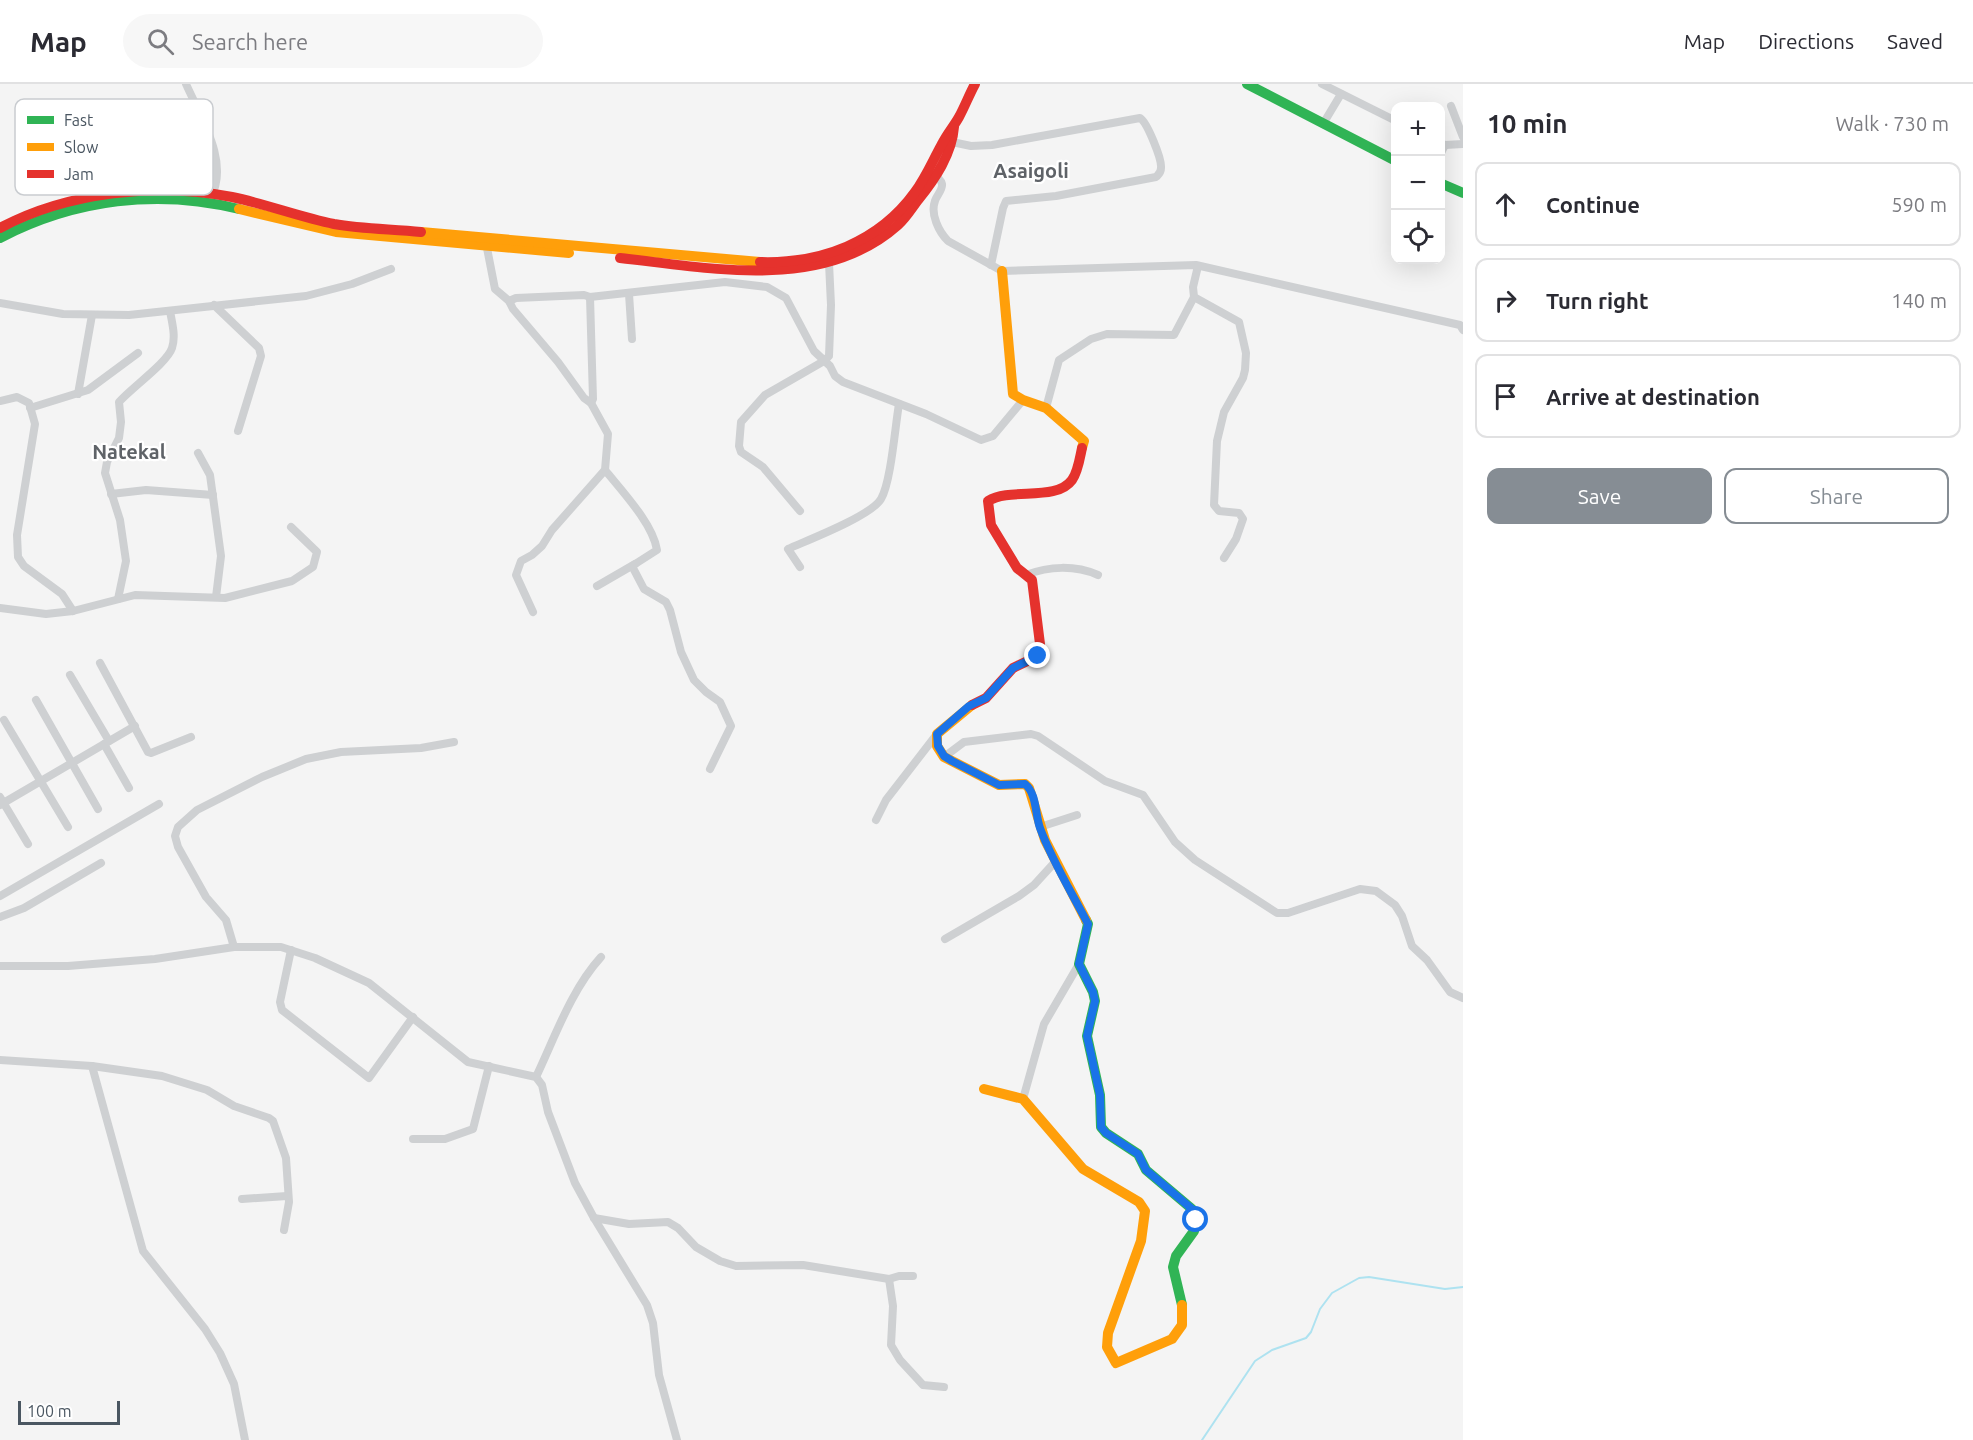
<!DOCTYPE html>
<meta charset="utf-8">
<style>
body{margin:0;font-family:Ubuntu,sans-serif;background:#f7f7f7;color:#2b2b33}
.controls{position:absolute;right:18px;top:18px;display:grid;overflow:hidden;border-radius:12px;box-shadow:0 6px 24px #0002}
.controls button{width:54px;height:54px;display:grid;place-items:center;padding:0;border:0;border-bottom:2px solid #e1e1e2;background:#fff;color:#2b2b33;font:30px sans-serif}
.scale{position:absolute;left:18px;bottom:15px;width:102px;box-sizing:border-box;padding-left:6px;border:3px solid #4a5661;border-top:0;font-size:16px;line-height:21px;white-space:nowrap;color:#4a5661;-webkit-text-stroke:4px #fff;paint-order:stroke}
.stop{position:absolute;width:18px;height:18px;margin:-14px;border:4px solid #1a73e8;border-radius:50%;background:#fff}
.stop.end{background:#1a73e8;border-color:#fff;box-shadow:0 2px 6px #0008}
.list{margin:0;padding:0;list-style:none}
h2{display:flex;justify-content:space-between;align-items:center;height:78px;margin:0;padding:0 24px;font-size:26px}
h2 small{font-size:20px;font-weight:400;color:#7c7c81}
.list li{display:grid;grid-template-columns:39px 1fr auto;gap:18px;align-items:center;box-sizing:border-box;height:84px;margin:0 12px 12px;padding:0 12px;border:2px solid #e1e1e2;border-radius:12px}
.list b{display:block;font-size:22px;white-space:nowrap}
.list em{font-size:20px;font-style:normal;color:#7c7c81}
.actions{display:flex;gap:12px;padding:18px 24px}
.actions a{flex:1;padding:14px 0;border:2px solid #868d94;border-radius:12px;text-align:center;font-size:21px;color:#868d94}
.actions .main{background:#868d94;color:#fff}
.icon{flex:none;width:33px;height:33px;fill:none;stroke:currentColor;stroke-width:2;stroke-linecap:round;stroke-linejoin:round}
.map{position:relative;flex:none;width:1463px;height:1356px;overflow:hidden}
header{display:flex;align-items:center;gap:36px;box-sizing:border-box;height:84px;padding:0 30px;background:#fff;border-bottom:2px solid #e1e1e2}
header strong{font-size:28px}
nav{display:flex;gap:33px;margin-inline-start:auto;font-size:21px}
.search{width:420px;height:54px;background:#f7f7f7;display:flex;align-items:center;gap:15px;box-sizing:border-box;padding:0 21px;border-radius:33px;color:#7c7c81;font-size:22px}
main{display:flex}
aside{flex:1;background:#fff}
.map>svg:first-child{display:block}
.lines{fill:none;stroke-linecap:round;stroke-linejoin:round}
.stream{stroke:#aee2f0;stroke-width:2}
.street{stroke:#ced0d2;stroke-width:8}
.fast{stroke:#30b455;stroke-width:10}
.slow{stroke:#ff9f0a;stroke-width:10}
.jam{stroke:#e5322d;stroke-width:10}
.route{stroke:#1a73e8;stroke-width:8}
.labels{text-anchor:middle;dominant-baseline:central;stroke-width:4.5;stroke-linejoin:round;paint-order:stroke}
.quarter-label{font-size:20px;font-weight:bold;fill:#5f6368;stroke:#fff}
.key{fill:#fff;stroke:#c9ccd0;stroke-width:1.5}
.key-label{font-size:16px;fill:#4a5661}
</style>
<header>
<strong>Map</strong>
<div class="search"><svg class="icon" aria-label="search" viewBox="0 0 24 24"><circle cx="10" cy="10" r="6"/><path d="M15 15l6 6"/></svg>Search here</div>
<nav><a>Map</a><a>Directions</a><a>Saved</a></nav>
</header>
<main>
<div class="map">
<svg width="1463" height="1356" viewBox="0 0 1463 1356">
<rect width="100%" height="100%" fill="#f4f4f4"/>
<g class="lines">
<polyline class="stream" points="1202,1356 1255,1277 1272,1266 1306,1254 1311,1248 1320,1225 1332,1209 1359,1194 1369,1193 1445,1205 1463,1203"/>
<g class="street">
<path d="M 186,0 C 200,32 231,80 210,114"/>
<polyline points="1322,0 1396,37"/>
<polyline points="1451,22 1463,53"/>
<polyline points="130,31 132,43 150,106"/>
<polyline points="1323,40 1341,10"/>
<path d="M 952,58 L 971,62 L 992,61 L 1140,34 C 1147,38 1162,75 1161,84 C 1161,89 1159,90 1156,93 L 1056,112 L 1006,117 L 1003,124 L 991,181"/>
<polyline points="1440,59 1445,61 1463,60"/>
<polyline points="1440,71 1445,61"/>
<path d="M 932,90 C 936,92 941,95 942,100 C 943,106 936,112 935,117 C 930,130 939,148 948,157 L 1002,187 L 1196,181 L 1460,241 L 1463,246"/>
<polyline points="486,159 495,205 509,217 513,225 558,278 584,314 591,319 608,350 605,386 552,446 542,462 532,471 521,477 516,491 533,528"/>
<polyline points="1198,182 1193,203 1194,213 1239,238 1246,269 1245,286 1243,294 1224,328 1217,357 1214,421 1219,427 1239,429 1243,435 1236,455 1224,474"/>
<polyline points="629,210 632,255"/>
<polyline points="590,213 593,315 591,319"/>
<polyline points="509,217 516,214 584,211 590,213 725,198 767,203 786,214 814,267 830,282 835,292 843,298 926,330 981,356 993,352 1023,316"/>
<polyline points="0,219 63,230 129,231 306,212 352,200 391,185"/>
<polyline points="214,221 259,264 261,272 238,347"/>
<polyline points="78,310 92,231"/>
<polyline points="0,317 17,313 29,319 35,340 17,451 18,473 24,482 62,510 73,527"/>
<polyline points="30,324 88,306 138,269"/>
<polyline points="1046,324 1059,276 1091,255 1107,250 1174,251 1194,213"/>
<polyline points="198,369 210,391 221,472 216,513"/>
<path d="M 605,386 C 622,407 653,440 657,466 L 632,482 L 644,505 L 666,518 L 670,526 L 681,568 L 694,596 L 706,608 L 720,618 L 731,642 L 710,685"/>
<polyline points="111,410 146,406 213,411"/>
<polyline points="800,427 763,383 741,368 739,362 741,338 765,311 824,277 829,272 831,221 829,179"/>
<path d="M 800,483 L 788,465 C 808,456 871,432 881,415 C 891,398 895,343 899,320"/>
<path d="M 1026,491 C 1049,482 1075,481 1098,491"/>
<polyline points="597,502 635,480"/>
<path d="M 118,515 L 126,477 L 120,436 L 105,389 L 107,378 L 119,354 L 121,338 L 119,318 C 131,304 167,279 172,264 C 176,252 172,239 170,227"/>
<polyline points="0,524 46,530 73,527 135,511 225,514 292,497 313,483 317,468 291,443"/>
<polyline points="100,579 148,668 151,669 191,653"/>
<polyline points="70,591 109,657"/>
<polyline points="36,616 98,725"/>
<polyline points="4,636 68,743"/>
<polyline points="104,660 129,704"/>
<polyline points="944,673 964,658 1031,650 1038,652 1105,697 1143,711 1175,758 1195,776 1277,829 1288,829 1360,805 1376,807 1395,821 1402,832 1412,862 1427,876 1450,908 1463,914"/>
<polyline points="0,713 28,760"/>
<polyline points="0,721 135,642"/>
<polyline points="876,736 886,716 937,650"/>
<polyline points="1040,743 1077,731"/>
<polyline points="0,812 159,720"/>
<polyline points="0,833 24,824 101,779"/>
<polyline points="945,855 1019,812 1034,801 1055,778"/>
<polyline points="234,863 226,836 206,813 178,763 175,752 178,743 197,726 262,693 306,675 341,668 421,664 454,658"/>
<polyline points="291,866 280,918 282,926 369,994 413,933"/>
<polyline points="0,882 68,882 155,875 234,863 281,863 315,874 369,899 468,978 536,993 542,1001 548,1028 575,1099 594,1134 647,1221 653,1239 659,1291 677,1356"/>
<polyline points="0,976 92,982 162,992 207,1006 234,1022 269,1034 273,1037 286,1074 289,1118 284,1146"/>
<polyline points="92,982 143,1167 205,1245 220,1269 234,1300 245,1356"/>
<path d="M 536,993 C 555,953 571,906 601,873"/>
<polyline points="1023,1015 1044,940 1079,880"/>
<polyline points="413,1055 445,1055 473,1045 489,982"/>
<polyline points="242,1115 287,1112"/>
<polyline points="594,1134 629,1140 668,1138 678,1144 696,1163 720,1177 736,1182 803,1181 889,1195 899,1192 913,1192"/>
<polyline points="889,1195 893,1222 891,1261 900,1276 923,1301 944,1303"/>
</g>
<g class="fast">
<polyline points="1247,0 1396,77"/>
<polyline points="1440,99 1463,109"/>
<path d="M 0,154 C 75,115 158,105 239,125"/>
<polyline points="1086,836 1088,840 1079,880 1093,908 1095,917 1087,952 1100,1011 1101,1043 1106,1049 1138,1070 1146,1086 1192,1125 1196,1136 1194,1147 1176,1172 1173,1183 1182,1221"/>
</g>
<g class="slow">
<polyline points="239,125 336,148 569,169"/>
<polyline points="421,148 760,178"/>
<polyline points="1002,187 1013,310 1023,316 1046,324 1084,357 1082,364"/>
<polyline points="972,621 937,650 937,662 944,673 999,701 1025,700 1029,704 1045,756 1086,836"/>
<polyline points="984,1005 1023,1015 1083,1085 1139,1118 1145,1127 1141,1157 1108,1249 1107,1263 1116,1279 1172,1255 1182,1241 1182,1221"/>
</g>
<g class="jam">
<path d="M 0,144 C 67,108 158,98 232,113 C 266,120 300,133 334,140 C 362,145 392,145 421,148"/>
<path d="M 620,174 C 711,184 823,208 898,141 C 906,134 912,124 918,116 C 935,95 952,70 954,43"/>
<path d="M 760,178 C 821,180 879,158 915,108 C 926,93 933,76 942,60 C 947,50 954,42 959,33 C 965,22 969,11 975,0"/>
<path d="M 972,621 L 986,614 L 1013,584 L 1038,572 L 1040,560 L 1032,496 L 1017,484 L 991,441 L 988,417 C 1011,403 1056,418 1072,396 C 1078,388 1080,373 1082,364"/>
</g>
</g>
<g class="lines">
<path class="route" d="M 1038,572 L 1013,584 L 986,614 L 969,622 L 937,650 L 938,662 L 944,672 L 952,677 L 999,701 L 1025,700 C 1037,710 1035,730 1040,744 C 1052,777 1072,809 1088,840 L 1079,880 L 1093,908 L 1095,917 L 1087,952 L 1100,1011 L 1101,1043 L 1106,1049 L 1138,1070 L 1146,1086 L 1192,1125 L 1196,1136"/>
</g>
<g class="labels">
<g class="quarter-label">
<text x="1031" y="86">Asaigoli</text>
<text x="129" y="367">Natekal</text>
</g>
</g>
<rect x="15" y="15" width="198" height="96" rx="9" class="key"/>
<rect x="27" y="32" width="27" height="8" fill="#30b455"/>
<rect x="27" y="59" width="27" height="8" fill="#ff9f0a"/>
<rect x="27" y="86" width="27" height="8" fill="#e5322d"/>
<g class="key-label">
<text x="64" y="42">Fast</text>
<text x="64" y="69">Slow</text>
<text x="64" y="96">Jam</text>
</g>
</svg>
<div class="controls">
<button>+</button>
<button>−</button>
<button><svg class="icon" aria-label="locate" viewBox="0 0 24 24"><circle cx="12" cy="12" r="6"/><path d="M12 2v4M12 18v4M2 12h4M18 12h4"/></svg></button>
</div>
<div class="scale">100 m</div>
<div class="stop" style="left:1196px;top:1136px"></div>
<div class="stop end" style="left:1038px;top:572px"></div>
</div>
<aside>
<h2>10 min<small>Walk · 730 m</small></h2>
<ul class="list">
<li><svg class="icon" aria-label="ahead" viewBox="0 0 24 24"><path d="M12 20V5M6 11l6-6 6 6"/></svg><div><b>Continue</b></div><em>590 m</em></li>
<li><svg class="icon" aria-label="right" viewBox="0 0 24 24"><path d="M7 20v-9h11M14 6l5 5-5 5"/></svg><div><b>Turn right</b></div><em>140 m</em></li>
<li><svg class="icon" aria-label="arrive" viewBox="0 0 24 24"><path d="M6 21V4h12l-3 4 3 4H6"/></svg><div><b>Arrive at destination</b></div></li>
</ul>
<div class="actions"><a class="main">Save</a><a>Share</a></div>
</aside>
</main>
